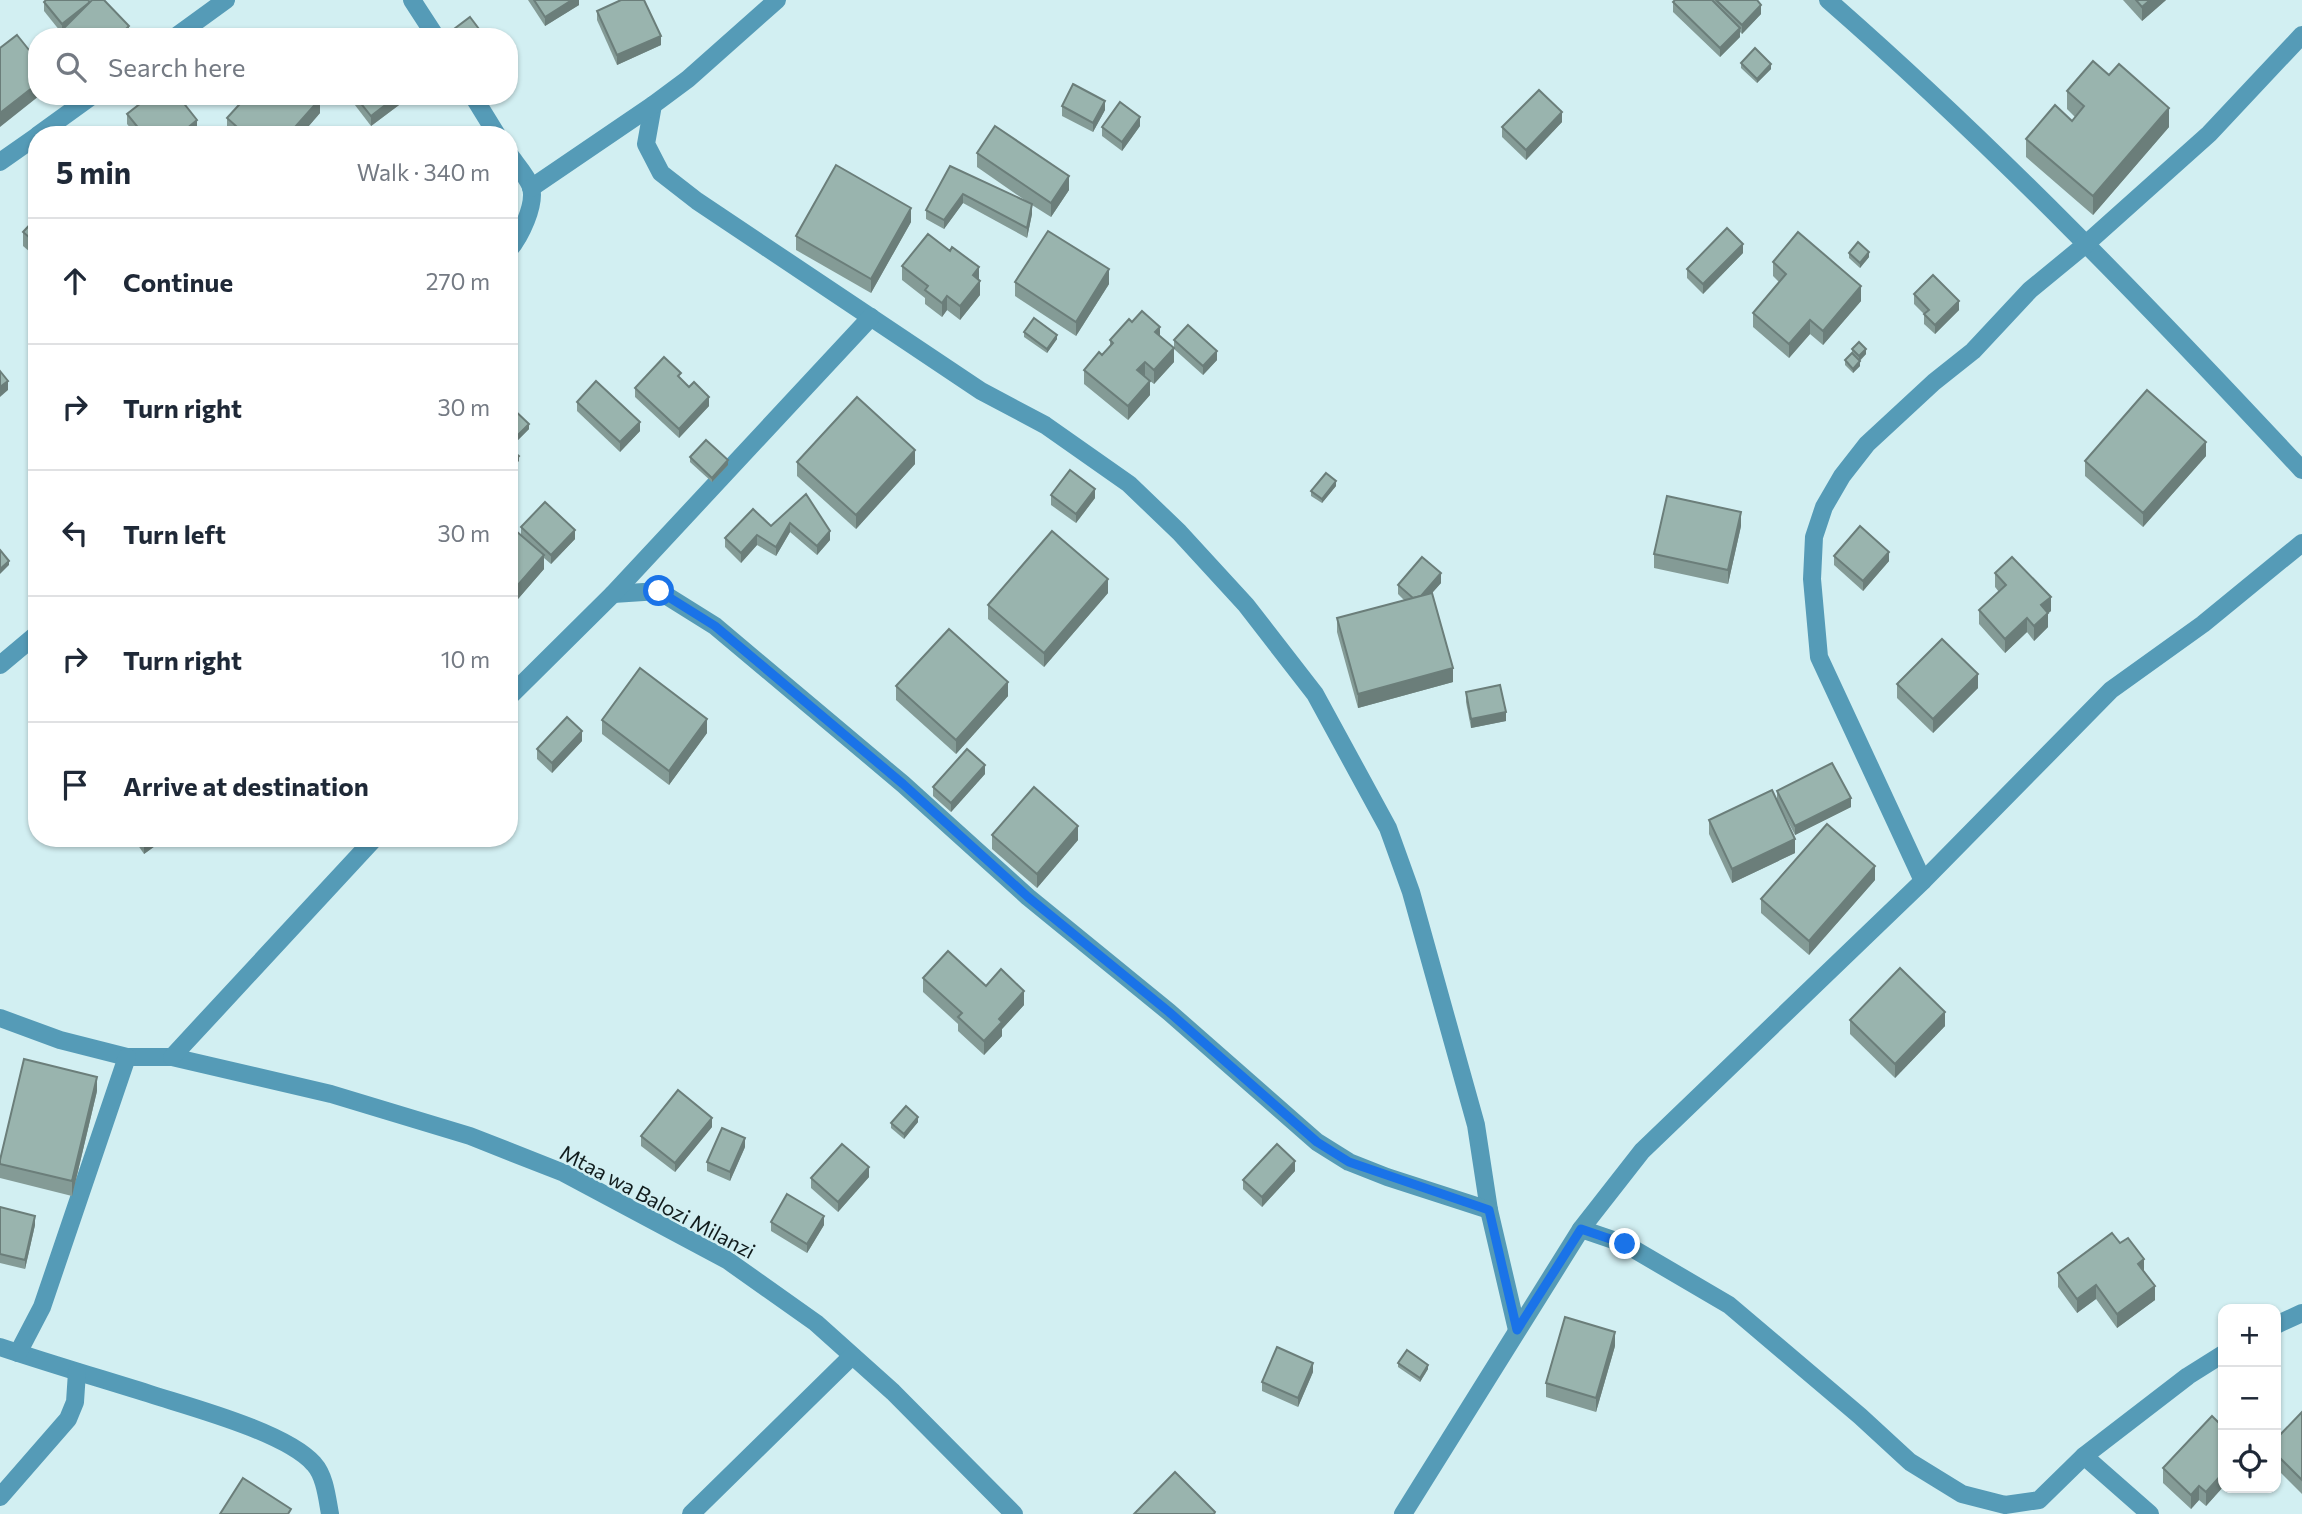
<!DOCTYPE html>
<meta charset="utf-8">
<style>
body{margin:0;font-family:Commissioner,sans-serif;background:#f2f2f3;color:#1f2937}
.controls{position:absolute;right:21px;bottom:21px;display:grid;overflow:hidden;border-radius:14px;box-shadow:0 2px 5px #0004}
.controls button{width:63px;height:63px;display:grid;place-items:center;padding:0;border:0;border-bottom:2px solid #e0e1e3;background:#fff;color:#1f2937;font:35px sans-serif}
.stop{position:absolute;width:21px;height:21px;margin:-16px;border:5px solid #1a73e8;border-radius:50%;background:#fff}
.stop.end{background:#1a73e8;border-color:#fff;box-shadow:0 2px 7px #0008}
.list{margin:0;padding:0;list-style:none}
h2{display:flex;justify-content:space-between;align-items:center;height:91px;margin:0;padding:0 28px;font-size:30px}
h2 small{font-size:23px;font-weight:400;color:#747a83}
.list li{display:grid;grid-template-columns:46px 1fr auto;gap:21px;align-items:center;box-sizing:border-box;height:126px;padding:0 28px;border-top:2px solid #e0e1e3}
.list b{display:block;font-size:26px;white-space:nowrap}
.list em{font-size:23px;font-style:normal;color:#747a83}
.icon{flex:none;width:38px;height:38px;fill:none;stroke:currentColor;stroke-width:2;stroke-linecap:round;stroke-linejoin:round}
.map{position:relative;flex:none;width:2302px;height:1514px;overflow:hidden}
.search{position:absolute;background:#fff;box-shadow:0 2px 5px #0004;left:28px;top:28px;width:490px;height:77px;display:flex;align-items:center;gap:18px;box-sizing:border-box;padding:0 24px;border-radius:28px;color:#747a83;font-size:26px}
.panel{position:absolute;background:#fff;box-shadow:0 2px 5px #0004;left:28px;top:126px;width:490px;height:721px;border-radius:28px}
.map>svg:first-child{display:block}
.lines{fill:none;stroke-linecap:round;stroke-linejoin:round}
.minor{stroke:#559bb7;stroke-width:18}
.wall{fill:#849b96}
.shaded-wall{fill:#6b7e7a}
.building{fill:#99b4ae;stroke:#6b7e7a;stroke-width:2}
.route{stroke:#1a73e8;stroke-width:9}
.labels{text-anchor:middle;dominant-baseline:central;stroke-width:5;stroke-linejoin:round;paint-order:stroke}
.street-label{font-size:21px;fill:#111c1d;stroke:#d2eff2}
</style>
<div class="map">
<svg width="2302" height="1514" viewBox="0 0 2302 1514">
<rect width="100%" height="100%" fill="#d2eff2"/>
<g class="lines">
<g class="minor">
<polyline points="412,0 436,37"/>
<polyline points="777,0 688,79 653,105 646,144 661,173 697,201 981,391 1045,425 1129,484 1179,532 1246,605 1315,694 1388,828 1411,892 1476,1125 1489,1210 1517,1330"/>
<path d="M 1828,0 C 1995,146 2150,307 2302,470"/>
<polyline points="175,37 226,0"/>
<polyline points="473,96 497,135"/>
<polyline points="38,135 92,96"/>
<path d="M 509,154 C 516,164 527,176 531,187 C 536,205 520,237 509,250"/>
<polyline points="0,162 37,136"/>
<polyline points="531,188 653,105"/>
<polyline points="613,594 659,591 715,626 903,784 1028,897 1169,1012 1317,1142 1349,1162 1387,1177 1489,1210"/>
<polyline points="0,665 37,634"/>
<polyline points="509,697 613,594 871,317"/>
<polyline points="1923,881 1819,657 1812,579 1814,537 1824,507 1842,476 1867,444 1934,382 1973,351 2030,290 2086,244 2209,134 2302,35"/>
<polyline points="0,1018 60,1040 127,1057 172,1057 331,1094 470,1136 564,1173 727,1260 816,1323 893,1392 1014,1514"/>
<polyline points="172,1057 375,838"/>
<polyline points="1581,1229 1625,1244 1729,1305 1860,1416 1910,1462 1962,1494 2005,1505 2039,1500 2084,1456 2188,1376 2223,1354"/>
<polyline points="2276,1325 2302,1313"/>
<path d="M 0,1347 C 51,1364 102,1379 153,1395 C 194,1408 287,1433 314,1464 C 325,1476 327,1498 330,1514"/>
<polyline points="18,1353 42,1307 127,1057"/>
<polyline points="2084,1456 2150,1514"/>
<polyline points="0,1497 68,1419 75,1402 77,1372"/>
<polyline points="691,1514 852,1356"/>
<polyline points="1403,1514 1581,1229 1642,1151 1923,881 2111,690 2203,624 2302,543"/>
</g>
</g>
<g class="wall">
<polygon points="528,0 579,0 579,5 545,26"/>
<polygon points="1675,0 1757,0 1761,14 1742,34 1740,32 1740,37 1720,57 1673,12 1673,2"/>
<polygon points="2123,0 2166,0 2142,21"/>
<polygon points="44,2 90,2 129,37 60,31 44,11"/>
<polygon points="597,11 661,45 617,65 597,20"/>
<polygon points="454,29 485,37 454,37"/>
<polygon points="1741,63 1771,69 1757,83 1741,68"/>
<polygon points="2067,91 2169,127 2093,215 2026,157 2026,139 2072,121 2075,117 2067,109"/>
<polygon points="348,96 399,96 399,105 371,126"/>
<polygon points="1062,106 1105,110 1093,132 1062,116"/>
<polygon points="320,113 301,135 230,135 227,132 227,118"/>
<polygon points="127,114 197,129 190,135 136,135 127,124"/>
<polygon points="1562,122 1526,160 1502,137 1502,127"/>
<polygon points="1140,126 1122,151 1102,136 1102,127"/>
<polygon points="977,153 1069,190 1051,217 1032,205 1032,214 1027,238 963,203 944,229 926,219 926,210 950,166 1029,203 977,167"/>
<polygon points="37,217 37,258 23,246 23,232"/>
<polygon points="911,222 871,293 796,250 796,236"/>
<polygon points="1743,253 1703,294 1687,278 1687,269"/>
<polygon points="1849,253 1869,257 1860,268 1849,258"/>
<polygon points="1773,262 1861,301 1823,345 1810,334 1789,358 1753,327 1753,313 1779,282 1773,276"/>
<polygon points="902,266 979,279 980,295 960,320 947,310 942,317 925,304 925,298 902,280"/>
<polygon points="1015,282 1109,284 1076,336 1015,296"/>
<polygon points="1914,294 1959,310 1935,334 1924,324 1924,314 1914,304"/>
<polygon points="1132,322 1160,336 1174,362 1154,384 1145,377 1150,395 1128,420 1084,384 1084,370 1102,355 1110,346 1110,340"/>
<polygon points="1024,332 1057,339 1047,353 1024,337"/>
<polygon points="1174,340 1217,360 1203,375 1174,349"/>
<polygon points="1852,349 1866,354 1860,361 1860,366 1853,373 1845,365 1845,360 1852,353"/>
<polygon points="681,379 709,406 679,438 635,397 635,388"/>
<polygon points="577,402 640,431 620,452 577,411"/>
<polygon points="509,405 529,429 516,442 509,435"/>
<polygon points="2206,456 2143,527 2085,476 2085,461"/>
<polygon points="690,457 728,465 712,482 690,462"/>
<polygon points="797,462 915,464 856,529 797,476"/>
<polygon points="1336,486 1322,503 1311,496 1311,491"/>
<polygon points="806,494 830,540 817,555 790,532 776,556 757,545 741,563 725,547 725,538 771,526"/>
<polygon points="1051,495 1095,498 1076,523 1051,505"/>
<polygon points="509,525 521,535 521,527 575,539 551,564 544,558 544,569 511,607 509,605"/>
<polygon points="1741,526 1728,584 1654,568 1654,554"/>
<polygon points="1834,556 1889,561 1863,591 1834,565"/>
<polygon points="1995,573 2051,611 2048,613 2048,627 2034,641 2027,632 2005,653 1979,624 1979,610 1999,592 1995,587"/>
<polygon points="1441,583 1432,593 1453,682 1358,708 1337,632 1337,618 1404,600 1398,594 1398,585"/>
<polygon points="1108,593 1044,667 988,619 988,605"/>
<polygon points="1897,684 1978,688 1933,733 1897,698"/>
<polygon points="896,686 1008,696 956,754 896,700"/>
<polygon points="1466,692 1506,721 1471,728 1466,702"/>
<polygon points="602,720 707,733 669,785 602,734"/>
<polygon points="582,741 552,773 537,759 537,749"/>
<polygon points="985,774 951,812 933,796 933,787"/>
<polygon points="1777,791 1851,807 1795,835 1777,801"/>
<polygon points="1709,820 1795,853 1732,883 1709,834"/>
<polygon points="992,835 1078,840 1037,888 992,849"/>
<polygon points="133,838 166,838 144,854"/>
<polygon points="1875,880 1809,955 1761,913 1761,899"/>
<polygon points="923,978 986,986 1024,1005 1002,1029 1002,1036 984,1055 958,1031 958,1024 923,992"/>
<polygon points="1850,1020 1945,1026 1895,1078 1850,1034"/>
<polygon points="97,1091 72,1196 0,1178 0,1160"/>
<polygon points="918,1122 904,1139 891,1128 891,1123"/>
<polygon points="712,1127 675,1172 641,1146 641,1136"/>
<polygon points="745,1147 730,1181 707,1171 707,1162"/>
<polygon points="1295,1171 1262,1207 1243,1189 1243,1180"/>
<polygon points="869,1177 838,1212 811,1188 811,1178"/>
<polygon points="0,1207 35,1225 25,1269 0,1263"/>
<polygon points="771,1222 824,1225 807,1253 771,1231"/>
<polygon points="2120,1243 2144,1271 2155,1300 2117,1328 2096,1299 2077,1313 2058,1287 2058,1273"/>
<polygon points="1615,1346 1596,1412 1546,1397 1546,1383"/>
<polygon points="1398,1363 1428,1369 1420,1382 1398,1367"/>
<polygon points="1313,1372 1298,1407 1262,1391 1262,1382"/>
<polygon points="2302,1412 2302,1494 2276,1468 2276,1439"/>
<polygon points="2223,1427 2223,1487 2206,1506 2199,1500 2191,1509 2163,1483 2163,1468"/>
</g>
<g class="shaded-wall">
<polygon points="572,0 579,0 579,5 545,26 545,17"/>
<polygon points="2150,0 2166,0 2142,21 2142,7"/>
<polygon points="90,2 62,34 62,24"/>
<polygon points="1761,5 1761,14 1742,34 1742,25"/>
<polygon points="129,26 129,37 118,37"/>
<polygon points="1740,28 1740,37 1720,57 1720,48"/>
<polygon points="661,36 661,45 617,65 617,55"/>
<polygon points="1771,64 1771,69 1757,83 1757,79"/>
<polygon points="37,84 37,96 39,96 0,127 0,113"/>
<polygon points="397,96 399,96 399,105 371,126 371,116"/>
<polygon points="320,99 320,113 301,135 288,135"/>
<polygon points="1105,101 1105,110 1093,132 1093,123"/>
<polygon points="2169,108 2169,127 2093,215 2093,196"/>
<polygon points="1562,112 1562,122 1526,160 1526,150"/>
<polygon points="1140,117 1140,126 1122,151 1122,142"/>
<polygon points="197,120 197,129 190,135 179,135"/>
<polygon points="1069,176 1069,190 1051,217 1051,203"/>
<polygon points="963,194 963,203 944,229 944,220"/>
<polygon points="1032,204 1032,214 1027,238 1027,228"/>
<polygon points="911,208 911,222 871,293 871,279"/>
<polygon points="1743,244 1743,253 1703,294 1703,284"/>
<polygon points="1869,252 1869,257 1860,268 1860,263"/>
<polygon points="979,267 979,281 973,275"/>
<polygon points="1109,269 1109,284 1076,336 1076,322"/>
<polygon points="980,281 980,295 960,320 960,306"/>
<polygon points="1861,286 1861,301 1823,345 1823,331"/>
<polygon points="947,296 947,310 942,317 942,303"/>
<polygon points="1959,301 1959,310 1935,334 1935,325"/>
<polygon points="1810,320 1810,334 1789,358 1789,344"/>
<polygon points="1160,327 1160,341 1155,332"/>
<polygon points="1057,335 1057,339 1047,353 1047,349"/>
<polygon points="1174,348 1174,362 1154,384 1154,370"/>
<polygon points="1866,349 1866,354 1859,361 1859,356"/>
<polygon points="1217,351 1217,360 1203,375 1203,366"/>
<polygon points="1860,361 1860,366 1853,373 1853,369"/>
<polygon points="1145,362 1145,376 1137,384 1137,370"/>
<polygon points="8,381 8,390 0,397 0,387"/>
<polygon points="1150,381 1150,395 1128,420 1128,406"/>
<polygon points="709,397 709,406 679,438 679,429"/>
<polygon points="640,422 640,431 620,452 620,442"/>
<polygon points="529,424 529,429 516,442 516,437"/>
<polygon points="2206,442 2206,456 2143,527 2143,513"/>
<polygon points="915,450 915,464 856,529 856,515"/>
<polygon points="519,456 519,461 509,472 509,467"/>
<polygon points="728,460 728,465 712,482 712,478"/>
<polygon points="1336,481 1336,486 1322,503 1322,499"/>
<polygon points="1095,489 1095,498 1076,523 1076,514"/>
<polygon points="1741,512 1741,526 1728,584 1728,570"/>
<polygon points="790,523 790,532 776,556 776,547"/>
<polygon points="575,530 575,539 551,564 551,555"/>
<polygon points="830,531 830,540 817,555 817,546"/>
<polygon points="757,535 757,545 741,563 741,553"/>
<polygon points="1889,552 1889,561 1863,591 1863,581"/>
<polygon points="544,555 544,569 511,607 511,593"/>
<polygon points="9,561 9,565 0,574 0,569"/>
<polygon points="1441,573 1441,583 1416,611 1416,601"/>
<polygon points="1108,579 1108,593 1044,667 1044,653"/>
<polygon points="2051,597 2051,611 2041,619 2041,605"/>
<polygon points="2048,613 2048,627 2034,641 2034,626"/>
<polygon points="2027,618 2027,632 2005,653 2005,639"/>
<polygon points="1453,668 1453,682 1358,708 1358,694"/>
<polygon points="1978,674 1978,688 1933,733 1933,719"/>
<polygon points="1008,682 1008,696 956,754 956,740"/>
<polygon points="1506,712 1506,721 1471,728 1471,719"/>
<polygon points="707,719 707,733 669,785 669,771"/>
<polygon points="582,731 582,741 552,773 552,763"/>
<polygon points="985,765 985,774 951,812 951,803"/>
<polygon points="1851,798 1851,807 1795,835 1795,826"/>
<polygon points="1078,826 1078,840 1037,888 1037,874"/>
<polygon points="153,838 166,838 144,854 144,844"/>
<polygon points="1795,839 1795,853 1732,883 1732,869"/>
<polygon points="1875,866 1875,880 1809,955 1809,941"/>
<polygon points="1024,991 1024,1005 1002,1029 1002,1036 984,1055 984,1041 999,1019"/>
<polygon points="1945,1012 1945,1026 1895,1078 1895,1064"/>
<polygon points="97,1077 97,1091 72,1196 72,1181"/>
<polygon points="918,1117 918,1122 904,1139 904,1134"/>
<polygon points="712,1118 712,1127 675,1172 675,1163"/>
<polygon points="745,1138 745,1147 730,1181 730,1172"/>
<polygon points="1295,1161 1295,1171 1262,1207 1262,1197"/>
<polygon points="869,1167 869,1177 838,1212 838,1202"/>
<polygon points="35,1216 35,1225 25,1269 25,1260"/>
<polygon points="824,1216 824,1225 807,1253 807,1244"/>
<polygon points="2144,1259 2144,1273 2138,1264"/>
<polygon points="2096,1285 2096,1299 2077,1313 2077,1299"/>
<polygon points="2155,1286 2155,1300 2117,1328 2117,1314"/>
<polygon points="1615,1332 1615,1346 1596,1412 1596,1398"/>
<polygon points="1313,1363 1313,1372 1298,1407 1298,1398"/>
<polygon points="1428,1365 1428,1369 1420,1382 1420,1378"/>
<polygon points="2223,1473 2223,1487 2206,1506 2206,1492"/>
<polygon points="2199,1486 2199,1500 2191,1509 2191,1495"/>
</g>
<g class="building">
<polygon points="46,0 88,0 90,2 62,24 44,2"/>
<polygon points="92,0 104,0 129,26 118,37 55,37"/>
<polygon points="534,0 572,0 545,17"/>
<polygon points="621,0 644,0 661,36 617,55 597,11"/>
<polygon points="1675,0 1712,0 1740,28 1720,48 1673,2"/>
<polygon points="1716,0 1757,0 1761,5 1742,25"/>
<polygon points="2136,0 2150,0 2142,7"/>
<polygon points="470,17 485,37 459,37 454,29"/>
<polygon points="17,35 37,60 37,84 0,113 0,48"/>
<polygon points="1755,48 1771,64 1757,79 1741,63"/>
<polygon points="2093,61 2109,75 2119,64 2169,108 2093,196 2026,139 2055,105 2072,121 2084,106 2067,91"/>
<polygon points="1073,84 1105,101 1093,123 1062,106"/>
<polygon points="1539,90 1562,112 1526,150 1502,127"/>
<polygon points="150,96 178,96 197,120 179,135 144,135 127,114"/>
<polygon points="247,96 317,96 320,99 288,135 246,135 227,118"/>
<polygon points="355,96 397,96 371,116"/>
<polygon points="1120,102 1140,117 1122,142 1102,127"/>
<polygon points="995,126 1069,176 1051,203 977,153"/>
<polygon points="836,165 911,208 871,279 796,236"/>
<polygon points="950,166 1032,204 1027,228 963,194 944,220 926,210"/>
<polygon points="37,217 37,244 23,232"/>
<polygon points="1727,228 1743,244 1703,284 1687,269"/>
<polygon points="1048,231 1109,269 1076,322 1015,282"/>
<polygon points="1798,232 1861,286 1823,331 1810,320 1789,344 1753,313 1786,274 1773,262"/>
<polygon points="928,234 950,251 952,247 979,267 973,275 980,281 960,306 947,296 942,303 925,290 928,286 902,266"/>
<polygon points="1858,242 1869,252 1860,263 1849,253"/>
<polygon points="1933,275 1959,301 1935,325 1924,314 1929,310 1914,294"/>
<polygon points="1142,311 1160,327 1155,332 1174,348 1154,370 1145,362 1137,370 1150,381 1128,406 1084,370 1099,352 1102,355 1113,343 1110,340 1129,319 1132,322"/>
<polygon points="1034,318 1057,335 1047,349 1024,332"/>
<polygon points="1188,325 1217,351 1203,366 1174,340"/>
<polygon points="1859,342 1866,349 1859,356 1852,349"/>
<polygon points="1852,353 1860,361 1853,369 1845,360"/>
<polygon points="664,357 681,373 678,376 689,387 694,382 709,397 679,429 635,388"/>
<polygon points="0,371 8,381 0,387"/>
<polygon points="596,381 640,422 620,442 577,402"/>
<polygon points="2147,390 2206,442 2143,513 2085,461"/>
<polygon points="857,397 915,450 856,515 797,462"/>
<polygon points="509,405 529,424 516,437 509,430"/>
<polygon points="706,440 728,460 712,478 690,457"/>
<polygon points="509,448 519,456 509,467"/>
<polygon points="1070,470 1095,489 1076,514 1051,495"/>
<polygon points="1326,473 1336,481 1322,499 1311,491"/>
<polygon points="806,494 830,531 817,546 790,523 776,547 757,535 741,553 725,538 753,509 771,526"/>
<polygon points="1667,496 1741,512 1728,570 1654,554"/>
<polygon points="545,502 575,530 551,555 521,527"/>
<polygon points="509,525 544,555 511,593 509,591"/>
<polygon points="1860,526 1889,552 1863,581 1834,556"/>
<polygon points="1052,531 1108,579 1044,653 988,605"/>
<polygon points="0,550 9,561 0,569"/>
<polygon points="1422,557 1441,573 1421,596 1413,598 1398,585"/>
<polygon points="2012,557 2051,597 2041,605 2048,613 2034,626 2027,618 2005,639 1979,610 2006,585 1995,573"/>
<polygon points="1432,593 1453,668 1358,694 1337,618"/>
<polygon points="949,629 1008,682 956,740 896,686"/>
<polygon points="1942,639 1978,674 1933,719 1897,684"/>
<polygon points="640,668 707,719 669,771 602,720"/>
<polygon points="1500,685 1506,712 1471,719 1466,692"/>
<polygon points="567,717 582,731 552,763 537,749"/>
<polygon points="967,749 985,765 951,803 933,787"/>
<polygon points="1832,763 1851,798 1795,826 1777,791"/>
<polygon points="1034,787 1078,826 1037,874 992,835"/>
<polygon points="1772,790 1795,839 1732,869 1709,820"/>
<polygon points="1827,824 1875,866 1809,941 1761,899"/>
<polygon points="140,838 153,838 144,844"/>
<polygon points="948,951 986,986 1001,969 1024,991 999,1019 1002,1022 984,1041 958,1017 962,1013 923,978"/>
<polygon points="1900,968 1945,1012 1895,1064 1850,1020"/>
<polygon points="24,1059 97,1077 72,1181 0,1164 0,1160"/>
<polygon points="678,1090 712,1118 675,1163 641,1136"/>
<polygon points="906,1106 918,1117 904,1134 891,1123"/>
<polygon points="722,1128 745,1138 730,1172 707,1162"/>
<polygon points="842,1144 869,1167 838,1202 811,1178"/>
<polygon points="1277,1144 1295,1161 1262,1197 1243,1180"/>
<polygon points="787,1194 824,1216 807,1244 771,1222"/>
<polygon points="0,1207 35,1216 25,1260 0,1254"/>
<polygon points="2112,1233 2120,1243 2128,1238 2144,1259 2138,1264 2155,1286 2117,1314 2096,1285 2077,1299 2058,1273"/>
<polygon points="1565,1317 1615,1332 1596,1398 1546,1383"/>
<polygon points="1277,1347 1313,1363 1298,1398 1262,1382"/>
<polygon points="1407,1350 1428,1365 1420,1378 1398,1363"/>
<polygon points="2302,1412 2302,1480 2276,1454 2276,1439"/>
<polygon points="2212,1416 2223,1427 2223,1473 2206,1492 2199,1486 2191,1495 2163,1468"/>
<polygon points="1175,1472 1215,1512 1214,1514 1134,1514"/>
<polygon points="243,1478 291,1509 288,1514 220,1514"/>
</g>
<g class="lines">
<polyline class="route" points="659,591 715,626 903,784 1028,897 1169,1012 1317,1142 1349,1162 1489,1210 1517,1330 1581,1229 1625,1244"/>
</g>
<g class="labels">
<g class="street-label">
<text transform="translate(658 1201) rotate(28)">Mtaa wa Balozi Milanzi</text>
</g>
</g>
</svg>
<div class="controls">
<button>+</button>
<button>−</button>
<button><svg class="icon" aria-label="locate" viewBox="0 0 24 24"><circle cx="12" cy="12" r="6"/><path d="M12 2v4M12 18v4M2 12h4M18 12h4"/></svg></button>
</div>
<div class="stop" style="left:659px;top:591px"></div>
<div class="stop end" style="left:1625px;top:1244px"></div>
<div class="search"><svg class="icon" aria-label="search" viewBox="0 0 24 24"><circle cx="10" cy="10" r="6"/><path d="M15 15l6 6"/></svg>Search here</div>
<section class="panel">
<h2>5 min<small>Walk · 340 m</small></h2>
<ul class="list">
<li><svg class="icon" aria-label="ahead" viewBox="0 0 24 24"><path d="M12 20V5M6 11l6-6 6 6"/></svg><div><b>Continue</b></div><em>270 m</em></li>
<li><svg class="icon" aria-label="right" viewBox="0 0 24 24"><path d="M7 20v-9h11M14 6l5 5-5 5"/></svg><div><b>Turn right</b></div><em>30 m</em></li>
<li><svg class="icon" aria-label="left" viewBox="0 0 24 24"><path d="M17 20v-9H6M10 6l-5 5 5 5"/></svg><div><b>Turn left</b></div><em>30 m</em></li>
<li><svg class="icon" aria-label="right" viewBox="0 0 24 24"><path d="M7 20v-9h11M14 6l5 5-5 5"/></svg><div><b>Turn right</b></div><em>10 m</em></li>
<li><svg class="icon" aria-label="arrive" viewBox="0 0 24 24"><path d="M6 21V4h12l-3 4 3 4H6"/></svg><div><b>Arrive at destination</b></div></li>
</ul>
</section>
</div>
